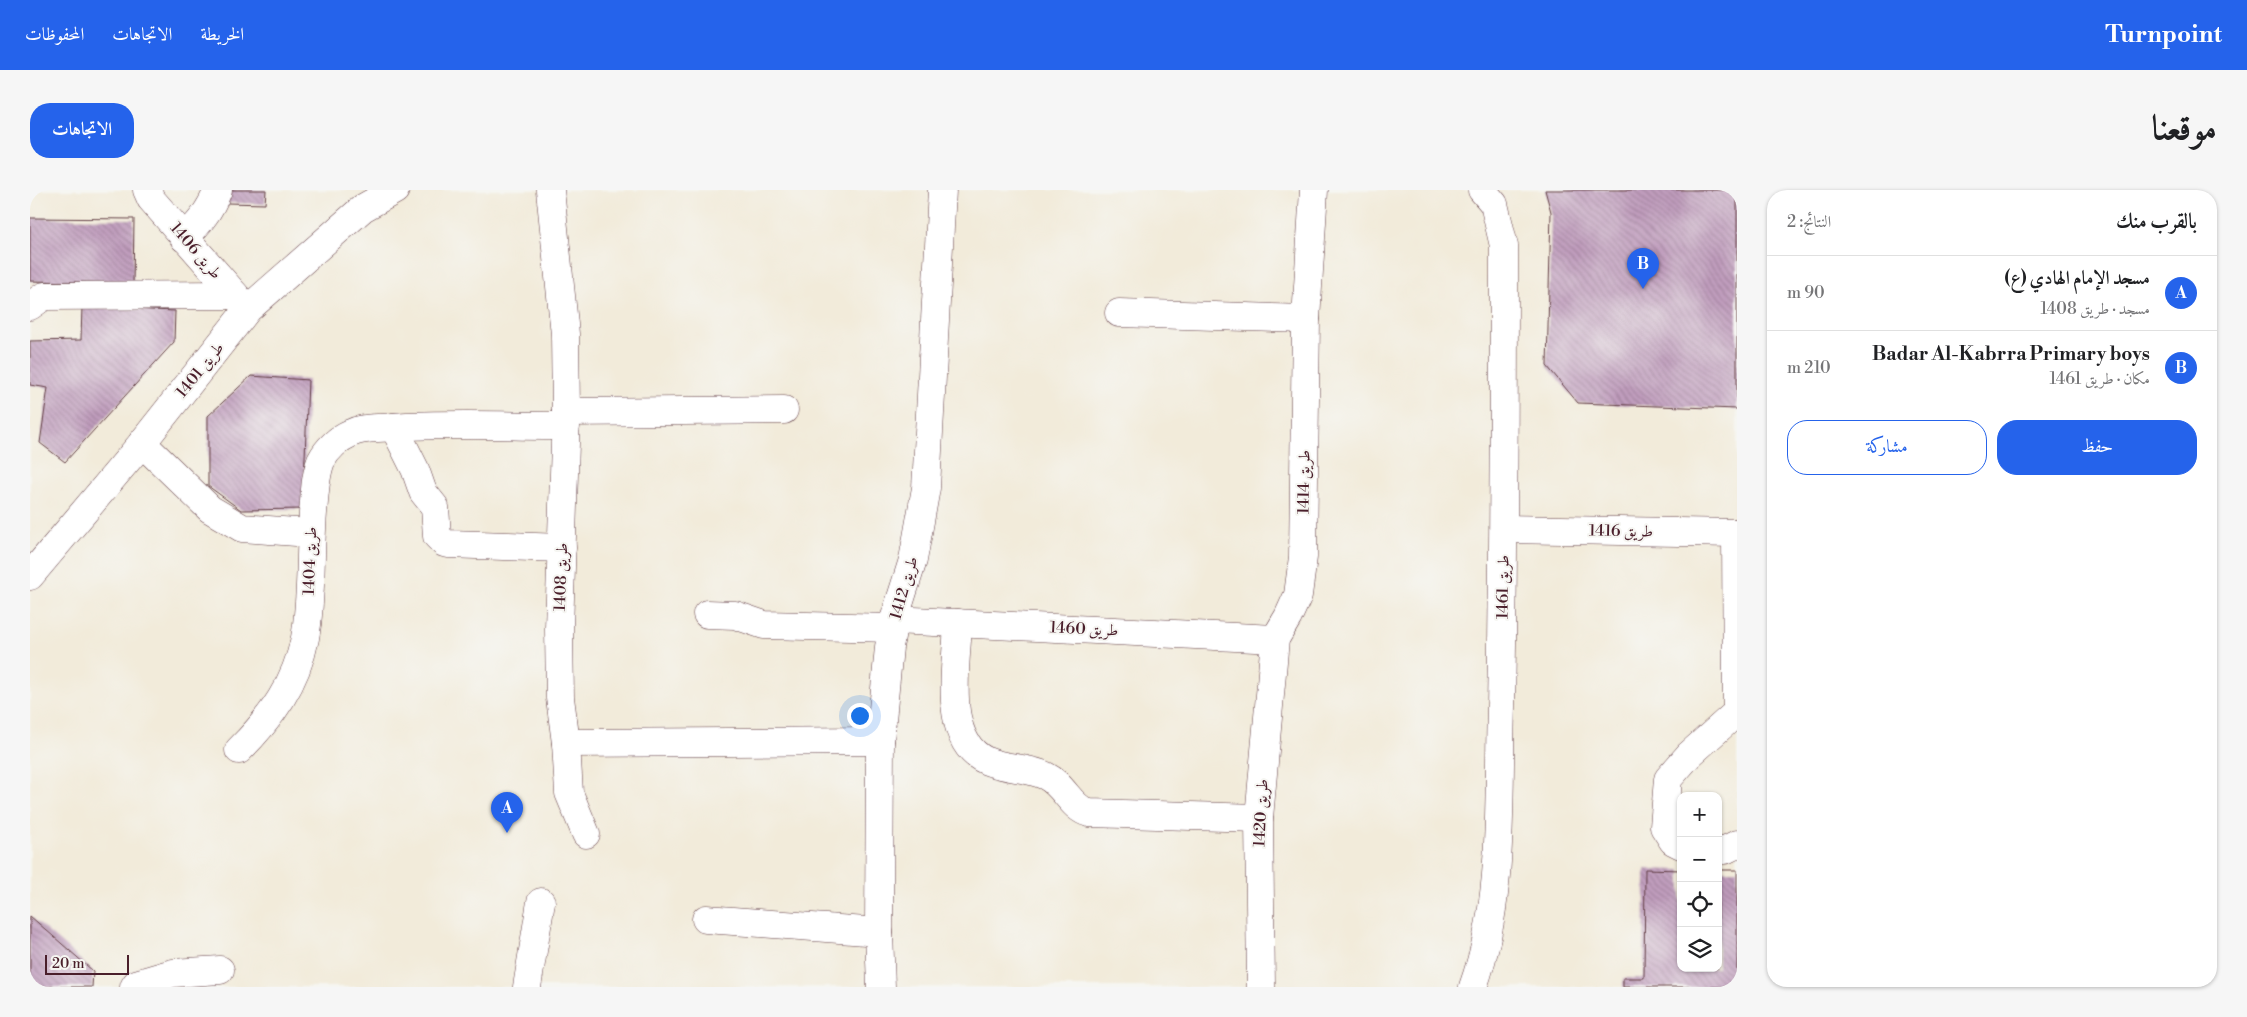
<!DOCTYPE html>
<html lang="ar">
<meta charset="utf-8">
<style>
body{margin:0;font-family:"Libre Bodoni",Amiri,serif;background:#f6f6f6;color:#202124;direction:rtl}
.controls{position:absolute;right:15px;bottom:15px;display:grid;overflow:hidden;border-radius:10px;box-shadow:0 1px 4px #0004}
.controls button{width:45px;height:45px;display:grid;place-items:center;padding:0;border:0;border-bottom:1px solid #e0e0e0;background:#fff;color:#202124;font:25px sans-serif}
.scale{position:absolute;left:15px;bottom:12px;width:84px;box-sizing:border-box;padding-left:5px;border:2px solid #4a1f2b;border-top:0;font-size:14px;line-height:18px;white-space:nowrap;color:#4a1f2b;-webkit-text-stroke:4px #f6f6f2;paint-order:stroke}
.you{position:absolute;left:829px;top:525px;width:18px;height:18px;margin:-12px;border:4px solid #fff;border-radius:50%;background:#1a73e8;box-shadow:0 0 0 8px #1a73e833}
.badge{display:grid;place-items:center;width:32px;height:32px;border-radius:50%;background:#2563eb;color:#fff;font-size:16px;font-weight:700}
.pin{position:absolute;translate:-50% -41px;filter:drop-shadow(0 1px 2px #0008)}
.pin::after{content:'';position:absolute;top:26px;width:18px;height:15px;background:inherit;clip-path:polygon(0 0,100% 0,50% 100%)}
.list{margin:0;padding:0;list-style:none}
h2{display:flex;justify-content:space-between;align-items:center;height:65px;margin:0;padding:0 20px;font-size:21px}
h2 small{font-size:16px;font-weight:400;color:#757577}
.list li{display:grid;grid-template-columns:32px 1fr auto;gap:15px;align-items:center;box-sizing:border-box;height:75px;padding:0 20px;border-top:1px solid #e0e0e0}
.list b{display:block;font-size:19px;white-space:nowrap}
.list p{margin:0;font-size:16px;white-space:nowrap;color:#757577}
.list em{font-size:16px;font-style:normal;color:#757577}
.actions{display:flex;gap:10px;padding:15px 20px}
.actions a{flex:1;padding:11px 0;border:1px solid #2563eb;border-radius:20px;text-align:center;font-size:18px;color:#2563eb}
.actions .main{background:#2563eb;color:#fff}
.icon{flex:none;width:28px;height:28px;fill:none;stroke:currentColor;stroke-width:2;stroke-linecap:round;stroke-linejoin:round}
.map{position:relative;flex:none;width:1707px;height:797px;overflow:hidden;direction:ltr;border-radius:20px}
header{display:flex;align-items:center;gap:30px;box-sizing:border-box;height:70px;padding:0 25px;background:#2563eb;color:#fff}
header strong{font-size:24px}
nav{display:flex;gap:28px;margin-inline-start:auto;font-size:18px}
.intro{display:flex;align-items:center;justify-content:space-between;box-sizing:border-box;height:120px;padding:0 30px}
h1{margin:0;font-size:35px}
.button{padding:12px 22px;border-radius:20px;background:#2563eb;color:#fff;font-size:18px;font-weight:700}
main{display:flex;gap:30px;padding:0 30px}
aside{flex:1;background:#fff;border-radius:20px;box-shadow:0 1px 4px #0004}
.map>svg:first-child{display:block}
.building{fill:url(#building-back-hatch)}
.lines{fill:none;stroke-linecap:round;stroke-linejoin:round}
.minor-casing{stroke:#633e45;stroke-width:29}
.minor{stroke:#fff;stroke-width:28}
.labels{text-anchor:middle;dominant-baseline:central;stroke-width:4;stroke-linejoin:round;paint-order:stroke}
.street-label{font-size:16px;fill:#4a1f2b;stroke:#f6f6f2}
</style>
<header>
<strong>Turnpoint</strong>
<nav><a>الخريطة</a><a>الاتجاهات</a><a>المحفوظات</a></nav>
</header>
<div class="intro"><h1>موقعنا</h1><a class="button">الاتجاهات</a></div>
<main>
<aside>
<h2>بالقرب منك<small>النتائج: 2</small></h2>
<ul class="list">
<li><span class="badge">A</span><div><b>مسجد الإمام الهادي (ع)</b><p>مسجد · طريق 1408</p></div><em>90 m</em></li>
<li><span class="badge">B</span><div><b>Badar Al-Kabrra Primary boys</b><p>مكان · طريق 1461</p></div><em>210 m</em></li>
</ul>
<div class="actions"><a class="main">حفظ</a><a>مشاركة</a></div>
</aside>
<div class="map">
<svg width="1707" height="797" viewBox="0 0 1707 797">
<defs>
<pattern id="building-back-hatch" width="6" height="6" patternUnits="userSpaceOnUse" patternTransform="scale(1.25)"><rect width="6" height="6" fill="#c09dbd"/><path d="M-1 5l2 2M0 0l6 6M5-1l2 2" fill="none" stroke="#9e7f9a"/></pattern>
</defs>
<rect width="100%" height="100%" fill="#f6f6f2"/>
<filter id="ink" filterUnits="userSpaceOnUse"><feTurbulence type="fractalNoise" baseFrequency=".02" numOctaves="2"/><feDisplacementMap in="SourceGraphic" scale="10" xChannelSelector="R" yChannelSelector="G"/><feConvolveMatrix kernelMatrix="1 2 1 2 8 2 1 2 1" color-interpolation-filters="sRGB"/></filter>
<filter id="wash" filterUnits="userSpaceOnUse"><feTurbulence type="fractalNoise" baseFrequency=".0096" numOctaves="4" result="noise"/><feDisplacementMap in="SourceGraphic" scale="20" xChannelSelector="R" yChannelSelector="G"/><feGaussianBlur stdDeviation="1.12" result="paint"/><feColorMatrix in="noise" values="0 0 0 0 0 0 0 0 0 0 0 0 0 0 0 0 0 1.4 0 .05"/><feComposite in="paint" operator="in"/></filter>
<g filter="url(#wash)">
<rect width="100%" height="100%" fill="#f2ebda"/>
<g id="blocks">
<g class="building">
<polygon points="198,0 236,0 235,14 197,13"/>
<polygon points="1515,0 1707,0 1707,219 1548,213 1517,176 1521,22"/>
<polygon points="0,28 104,29 103,93 0,91"/>
<polygon points="52,117 145,121 144,152 35,272 10,253 18,198 0,195 0,151 51,150"/>
<polygon points="221,186 278,190 273,319 211,320 178,296 178,226"/>
<polygon points="1615,679 1651,680 1651,778 1688,778 1688,680 1707,680 1707,797 1593,797 1593,788 1614,788"/>
<polygon points="0,726 63,781 62,797 0,797"/>
</g>
</g>
</g>
<g filter="url(#ink)">
<use href="#blocks" fill-opacity="0" stroke="#633e45" stroke-width="1"/>
<g class="lines">
<defs>
<g id="minor">
<polyline points="117,0 121,9 214,115"/>
<polyline points="520,0 535,144 536,222 529,439 530,508 536,553 539,603 556,644"/>
<path d="M 154,48 C 170,33 180,20 188,0"/>
<polyline points="0,116 14,106 205,105"/>
<polyline points="1089,123 1276,129"/>
<polyline points="536,222 754,220"/>
<polyline points="364,237 385,279 393,302 405,317 407,346 414,353 419,354 532,358"/>
<polyline points="112,253 180,319 212,338 280,343"/>
<polyline points="1474,339 1707,343"/>
<polyline points="1706,343 1707,519"/>
<polyline points="0,386 112,253 218,119 333,18 365,0"/>
<polyline points="677,424 705,425 734,435 863,438"/>
<polyline points="864,430 1245,449"/>
<path d="M 928,433 C 927,473 911,551 957,571 C 976,579 998,577 1016,586 C 1034,595 1041,618 1059,623 L 1229,628"/>
<polyline points="536,553 850,551"/>
<path d="M 209,560 C 241,528 266,494 275,448 C 283,404 279,357 284,312 C 285,298 286,284 291,271 C 297,259 309,248 321,243 C 333,237 348,239 362,237 C 419,233 478,236 536,236"/>
<polyline points="1651,655 1643,651 1634,637 1638,589 1659,565 1707,522"/>
<polyline points="1688,660 1695,660 1707,654"/>
<polyline points="676,729 849,742"/>
<polyline points="104,797 106,794 143,783 190,780"/>
<polyline points="497,797 511,712"/>
<polyline points="851,797 849,742 850,551 859,457 864,430 883,370 896,298 912,0"/>
<polyline points="1231,797 1229,628 1245,449 1258,427 1268,405 1273,367 1276,129 1284,0"/>
<path d="M 1443,797 C 1475,708 1468,610 1471,517 C 1474,363 1474,210 1474,56 L 1464,14 L 1452,0"/>
</g>
</defs>
<use href="#minor" class="minor-casing"/>
<use href="#minor" class="minor"/>
</g>
</g>
<g class="labels">
<g class="street-label">
<text transform="translate(166 61) rotate(49)">طريق 1406</text>
<text transform="translate(170 180) rotate(-51)">طريق 1401</text>
<text transform="translate(1274 292) rotate(-89)">طريق 1414</text>
<text transform="translate(1591 341) rotate(1)">طريق 1416</text>
<text transform="translate(280 371) rotate(-88)">طريق 1404</text>
<text transform="translate(531 387) rotate(-88)">طريق 1408</text>
<text transform="translate(1473 397) rotate(-89)">طريق 1461</text>
<text transform="translate(874 398) rotate(-74)">طريق 1412</text>
<text transform="translate(1054 439) rotate(3)">طريق 1460</text>
<text transform="translate(1231 623) rotate(-87)">طريق 1420</text>
</g>
</g>
</svg>
<div class="controls">
<button>+</button>
<button>−</button>
<button><svg class="icon" aria-label="locate" viewBox="0 0 24 24"><circle cx="12" cy="12" r="6"/><path d="M12 2v4M12 18v4M2 12h4M18 12h4"/></svg></button>
<button><svg class="icon" aria-label="layers" viewBox="0 0 24 24"><path d="M12 4l9 5-9 5-9-5zM3 14l9 5 9-5"/></svg></button>
</div>
<div class="scale">20 m</div>
<div class="you"></div>
<div class="pin badge" style="left:477px;top:643px">A</div>
<div class="pin badge" style="left:1613px;top:99px">B</div>
</div>
</main>
